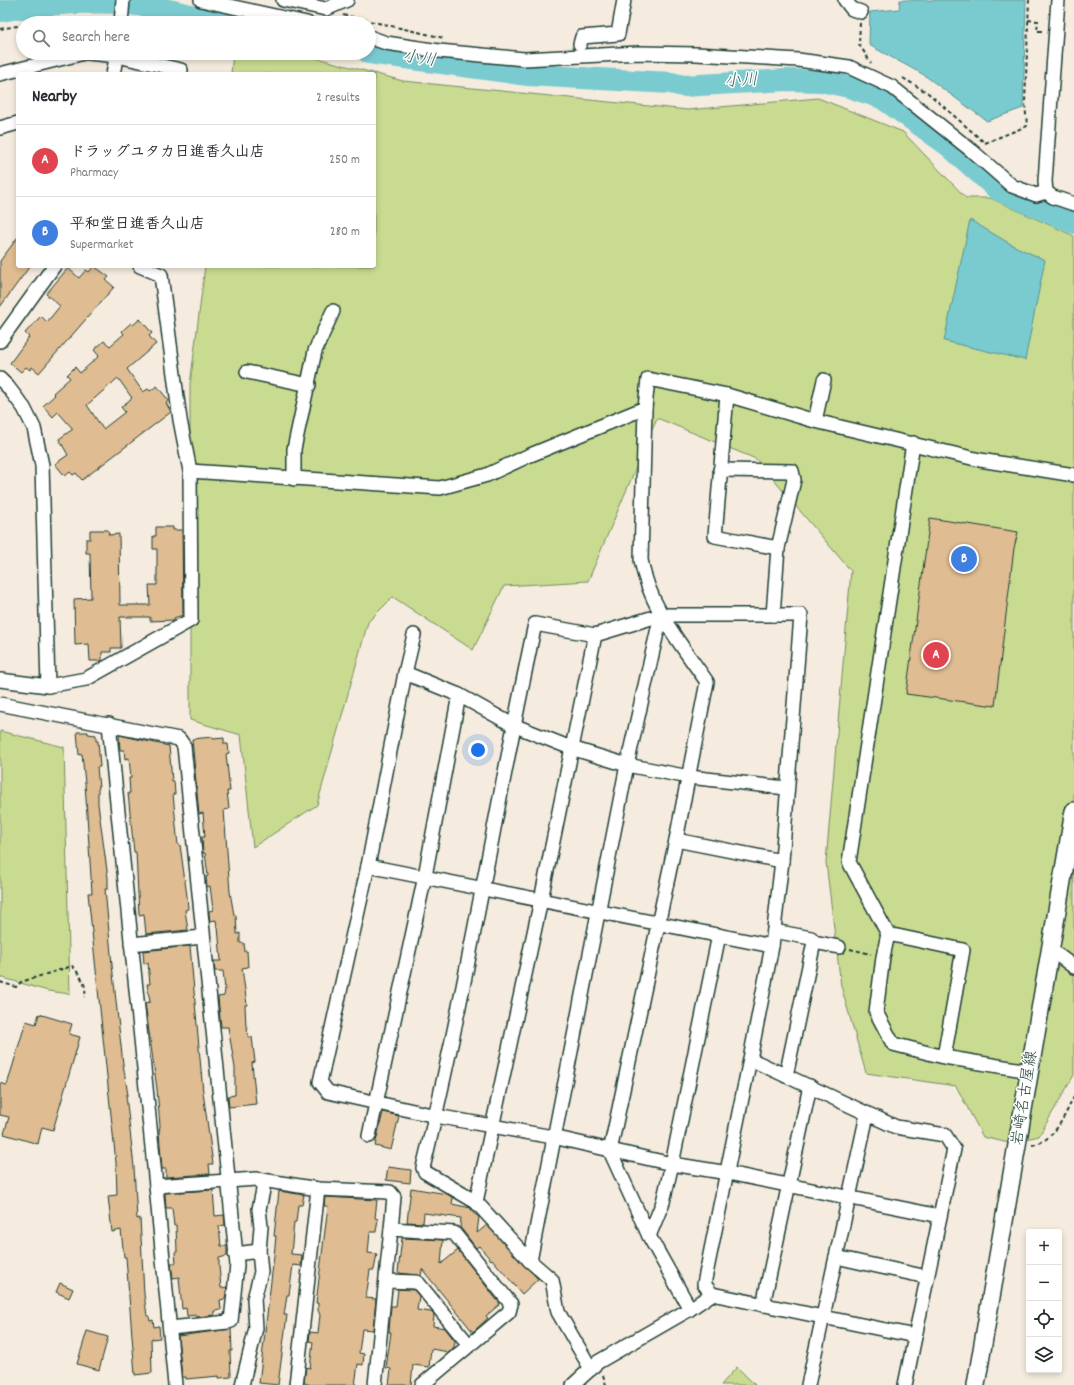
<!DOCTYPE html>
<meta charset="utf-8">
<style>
body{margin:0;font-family:Dekko,"Klee One",sans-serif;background:#f2f2f3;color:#2b2b33}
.controls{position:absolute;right:12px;bottom:12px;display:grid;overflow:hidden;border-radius:4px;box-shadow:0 2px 6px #0003}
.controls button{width:36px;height:36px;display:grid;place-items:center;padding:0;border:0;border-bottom:1px solid #e1e1e2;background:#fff;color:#2b2b33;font:20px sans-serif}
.you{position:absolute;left:478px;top:750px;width:14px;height:14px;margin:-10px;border:3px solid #fff;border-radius:50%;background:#1a73e8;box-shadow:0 0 0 6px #1a73e833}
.badge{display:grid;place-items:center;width:26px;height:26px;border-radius:50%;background:#b45309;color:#fff;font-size:13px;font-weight:700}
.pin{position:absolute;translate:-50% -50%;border:2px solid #fff;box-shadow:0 1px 4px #0006}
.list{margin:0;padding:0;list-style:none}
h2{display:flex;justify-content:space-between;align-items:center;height:52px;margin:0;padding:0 16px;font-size:17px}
h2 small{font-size:13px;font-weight:400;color:#7c7c81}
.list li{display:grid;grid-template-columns:26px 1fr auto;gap:12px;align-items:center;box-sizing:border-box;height:72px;padding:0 16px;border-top:1px solid #e1e1e2}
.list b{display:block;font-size:15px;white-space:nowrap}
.list p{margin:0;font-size:13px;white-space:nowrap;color:#7c7c81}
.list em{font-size:13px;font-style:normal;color:#7c7c81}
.icon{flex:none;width:22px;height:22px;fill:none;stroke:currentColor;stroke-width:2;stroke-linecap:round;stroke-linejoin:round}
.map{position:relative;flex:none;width:1074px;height:1385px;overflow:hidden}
.search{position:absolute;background:#fff;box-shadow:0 2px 6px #0003;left:16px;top:16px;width:360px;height:44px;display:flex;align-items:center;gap:10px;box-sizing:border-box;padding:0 14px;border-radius:22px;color:#7c7c81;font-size:15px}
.panel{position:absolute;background:#fff;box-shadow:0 2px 6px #0003;left:16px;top:72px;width:360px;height:196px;border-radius:4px}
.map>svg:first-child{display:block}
.green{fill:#c9db90;stroke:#748c62}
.water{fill:#7acbd0;stroke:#569292}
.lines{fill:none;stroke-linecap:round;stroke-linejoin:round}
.river{stroke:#7acbd0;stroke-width:22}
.building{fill:#dfbc91;stroke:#1f3d34;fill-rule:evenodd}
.minor-casing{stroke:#1f3d34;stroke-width:16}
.major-casing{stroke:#1f3d34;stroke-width:20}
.path{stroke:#1f3d34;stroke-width:2;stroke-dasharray:4 3;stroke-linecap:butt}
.minor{stroke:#fff;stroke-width:13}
.major{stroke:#fff;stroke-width:17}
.labels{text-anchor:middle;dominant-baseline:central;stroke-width:3;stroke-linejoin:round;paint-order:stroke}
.street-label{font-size:16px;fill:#1f3d34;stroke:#fff}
.water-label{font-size:17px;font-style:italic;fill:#36605b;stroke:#fff}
</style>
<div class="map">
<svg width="1074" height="1385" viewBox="0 0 1074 1385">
<rect width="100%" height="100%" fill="#f5ebde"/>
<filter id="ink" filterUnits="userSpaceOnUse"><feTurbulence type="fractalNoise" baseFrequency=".025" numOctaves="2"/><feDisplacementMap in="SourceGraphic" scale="8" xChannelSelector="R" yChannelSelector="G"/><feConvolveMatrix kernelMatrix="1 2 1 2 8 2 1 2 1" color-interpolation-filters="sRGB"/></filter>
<g filter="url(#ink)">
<g class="green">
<polygon points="233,53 298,53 403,81 688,110 818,98 903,132 966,198 990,198 1074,236 1074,1075 1039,1136 1009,1143 983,1137 956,1086 866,1073 841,986 826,862 851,571 756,459 657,418 588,581 504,586 473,650 393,597 368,622 317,805 253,847 241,735 190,720 190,385 205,266 374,266 374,74 231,74"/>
<polygon points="0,731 64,747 70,994 48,991 0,977"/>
<polygon points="737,1367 755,1385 721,1385"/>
</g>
<g class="water">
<polygon points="900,0 1026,0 1023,108 987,121 924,75 869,45 870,12 899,9"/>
<polygon points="970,220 1014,246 1045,260 1025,360 944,341"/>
</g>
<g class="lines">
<g class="river">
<path d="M 0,11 C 40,5 87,0 128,4 C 160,6 192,16 224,23"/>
<polyline points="369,53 528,75 671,83 683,86 786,80 821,81 849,87 882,98 949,146 998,190 1074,223"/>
</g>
</g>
<g class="building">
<polygon points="18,237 18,266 30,266 0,307 0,261"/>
<polygon points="94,266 109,277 106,280 114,287 39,373 32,367 30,370 26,367 21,372 10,363 29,337 25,333 41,316 47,322 60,306 46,294 68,268 79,278 86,270 89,272"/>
<path d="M 140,319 L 152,333 L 149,336 L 156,344 L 127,369 L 143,392 L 148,389 L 150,391 L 157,386 L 169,401 L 166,403 L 171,412 L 82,480 L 76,473 L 73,475 L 70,472 L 65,476 L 55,464 L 68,455 L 59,439 L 73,429 L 58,412 L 53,417 L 43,406 L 55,395 L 53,393 L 70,378 L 67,375 L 75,367 L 80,373 L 99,356 L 94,350 L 104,341 L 110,346 L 124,334 L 122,331 L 131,323 L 133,325 ZM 118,378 L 132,398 L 121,407 L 125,412 L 103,429 L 87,405 Z"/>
<polygon points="930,518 1018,532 1014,548 995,706 906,694"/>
<polygon points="156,527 173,527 173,530 182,530 183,615 174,618 174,620 150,621 150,617 120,617 121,648 111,648 111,652 102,652 102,661 90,661 89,644 75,645 74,599 91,598 90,553 86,553 86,539 90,539 90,530 108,530 109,535 119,534 120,605 150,605 149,585 157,585 157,549 153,549 153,536 156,536"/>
<polygon points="77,732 88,732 88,734 96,735 96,741 98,741 100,767 97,767 99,788 98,789 98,804 108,878 108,889 105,889 112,965 123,1064 128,1095 126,1095 134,1167 137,1219 140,1218 144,1294 147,1316 149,1316 150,1321 153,1320 154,1327 159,1326 160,1338 151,1339 152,1373 135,1375 126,1257 124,1257 121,1230 112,1232 108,1196 117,1195 116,1163 88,893 92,893 85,783 82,754 79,755"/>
<polygon points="119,735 169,746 172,781 174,781 175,794 173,794 177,836 178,845 180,845 187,896 188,909 185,910 188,930 146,934 144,914 139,915 136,852 134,852 128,793 130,793 129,778 131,778 129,758 125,759 124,750 120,750"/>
<polygon points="213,737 213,739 224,738 224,744 228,744 229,753 226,754 230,791 227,791 229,809 224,810 230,892 234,915 236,915 237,934 240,933 240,943 244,943 245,952 247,951 248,967 242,968 247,1005 245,1005 246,1027 247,1027 248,1037 252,1037 255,1062 252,1063 256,1104 229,1107 228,1096 235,1095 235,1068 228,1027 221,1027 218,997 224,996 225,990 223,971 215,971 214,961 221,961 218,927 217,927 216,920 210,921 209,914 209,911 213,910 210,886 207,887 206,877 208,876 205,853 203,853 202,837 205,837 203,813 199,814 192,739"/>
<polygon points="190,946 203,1092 213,1164 209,1164 210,1174 166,1177 166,1169 162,1169 159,1132 160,1126 157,1089 145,1003 150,1002 147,984 150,984 148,963 144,964 143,951"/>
<polygon points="39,1014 72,1024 69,1034 80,1037 53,1130 42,1127 38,1144 4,1134 9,1117 0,1115 0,1083 7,1085 26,1021 36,1024"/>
<polygon points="383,1112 399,1116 391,1150 375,1146"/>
<polygon points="388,1167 411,1170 410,1183 386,1180"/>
<polygon points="411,1188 447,1194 453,1198 452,1204 471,1208 472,1212 479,1217 477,1233 487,1225 538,1279 522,1294 492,1259 491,1260 479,1246 476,1248 470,1240 460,1227 461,1218 424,1213 423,1223 407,1222"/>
<polygon points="213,1190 215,1216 224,1215 225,1225 219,1226 221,1246 227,1246 227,1256 219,1258 219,1266 221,1288 227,1287 225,1299 220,1300 221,1310 214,1311 214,1315 197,1317 196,1315 187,1316 186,1308 182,1309 179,1277 173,1278 171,1263 176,1263 175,1252 177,1252 176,1225 174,1226 172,1208 166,1208 165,1193"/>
<polygon points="279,1191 304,1195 302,1205 298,1205 296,1222 294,1222 291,1254 302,1255 301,1266 293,1265 289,1295 287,1295 284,1315 287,1315 278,1385 259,1383 274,1256 276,1236 274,1236"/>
<polygon points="325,1197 377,1200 375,1218 378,1219 376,1232 370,1232 368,1253 377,1254 374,1270 370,1270 366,1298 376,1299 373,1330 362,1329 359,1353 364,1354 363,1365 358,1364 355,1385 311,1385 304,1383 306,1367 310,1368 313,1342 309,1341 310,1332 318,1333 320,1315 318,1310 318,1303 316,1303 328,1206 324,1206"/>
<polygon points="402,1238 443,1240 441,1264 458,1250 500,1304 486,1316 488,1318 473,1332 422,1269 421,1276 400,1273 398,1272"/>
<polygon points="60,1283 73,1289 69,1298 56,1292"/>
<polygon points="398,1289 414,1290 419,1296 417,1310 431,1312 434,1315 433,1326 445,1328 455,1341 454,1347 449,1352 431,1349 429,1367 413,1365 411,1385 389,1385 391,1369 386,1368 391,1332 389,1332 391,1306 396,1306"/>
<polygon points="231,1329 232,1351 230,1351 231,1377 219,1378 219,1376 186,1379 186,1377 182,1377 178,1336"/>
<polygon points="87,1331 108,1337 99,1370 77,1364"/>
</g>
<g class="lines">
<defs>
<g id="minor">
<polyline points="201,0 307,23"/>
<polyline points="283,0 326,9 347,0"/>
<polyline points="845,0 852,9 861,12"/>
<polyline points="1058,0 1045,181 1046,192 1053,197 1074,204"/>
<polyline points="121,23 123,0"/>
<polyline points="369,37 386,43 439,51 524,59 639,53 696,54 798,60 849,67 892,87 972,151 1012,186 1036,195 1046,192"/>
<polyline points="580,44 582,37 618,34 624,0"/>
<polyline points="88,53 117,56 181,70 180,74"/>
<polyline points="0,74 84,53"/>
<polyline points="113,74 117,53"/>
<polyline points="0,128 18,123"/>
<polyline points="0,341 54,266"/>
<polyline points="247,372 309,385"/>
<polyline points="0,379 8,387 24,408 34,428 42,465 48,686 0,680"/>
<polyline points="727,395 715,536 778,548 773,615"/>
<polyline points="815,421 824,380"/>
<polyline points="720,470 792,471 794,480 778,548"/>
<polyline points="190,471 440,488 487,475 528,456 645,408"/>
<polyline points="294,479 294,449 315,351 333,311"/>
<polyline points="405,673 414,635"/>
<polyline points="48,686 86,679 191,620 190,471 180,420 161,275 140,266"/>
<polyline points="0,704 179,739 184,746 237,1265 231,1321 228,1322 170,1328"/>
<polyline points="109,724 156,1186 256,1179 318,1189 390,1192 394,1197 391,1229"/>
<polyline points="786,788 689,777 627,765 571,748 513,725 459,695 405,673 368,866 320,1082 328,1092 436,1116 553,1137 672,1164 728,1173 940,1216"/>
<polyline points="676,840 782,861"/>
<polyline points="368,866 772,946"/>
<polyline points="774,931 811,938 814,942 786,1076"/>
<polyline points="888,934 849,862 913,443"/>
<polyline points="814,942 839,947"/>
<polyline points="131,944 203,937"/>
<polyline points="1051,950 1074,967"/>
<polyline points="944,1057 963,950 888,934 883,957 876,1012 893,1044 944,1057 1029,1071"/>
<polyline points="369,1136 425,876 459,695"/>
<polyline points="156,1186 175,1385"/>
<polyline points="476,1202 541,900 595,635"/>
<polyline points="649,1236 663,1202 672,1164 719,935"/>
<polyline points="235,1254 259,1251"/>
<polyline points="836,1257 927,1277"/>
<polyline points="530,1261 627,765 661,615"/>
<polyline points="386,1281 416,1282 419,1284 469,1345"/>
<polyline points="712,1294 915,1336"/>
<polyline points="763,1305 810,1086"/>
<path d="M 690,1309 L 649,1236 L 610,1151 L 676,840 L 707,682 C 681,644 649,607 641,560 L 645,408 L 648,379 L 727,395 L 815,421 L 980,460 L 1074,475"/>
<path d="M 591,1369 L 558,1312 L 552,1280 L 530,1261 L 476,1202 L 425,1172 L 423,1168 C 467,988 496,805 535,624 L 595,635 L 661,615 L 801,615 L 782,861 L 772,946 L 750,1059 L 896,1127 L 945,1135 L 954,1149 L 905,1385"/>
<polyline points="242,1385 256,1328 254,1299 261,1272 259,1251 261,1227 259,1209 263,1190 262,1181"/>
<polyline points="296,1385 318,1189"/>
<polyline points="375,1385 391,1229 454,1233 511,1304 509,1312 422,1385"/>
<polyline points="573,1385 598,1362 690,1309 712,1294 704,1284 750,1059"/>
<polyline points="808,1385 867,1115"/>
</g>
<polyline id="major" points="976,1385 1074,811"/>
</defs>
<use href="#minor" class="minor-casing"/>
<use href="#major" class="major-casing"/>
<g class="path">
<polyline points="343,15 444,38"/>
<polyline points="1028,20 1038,21 1037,31 1044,31"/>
<polyline points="90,23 92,23"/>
<polyline points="860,23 859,44 871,63"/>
<polyline points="0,29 23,25"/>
<polyline points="903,78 928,93 985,143 1027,126 1025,103 1029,0"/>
<polyline points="850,949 871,954"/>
<path d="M 0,982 L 16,987 L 21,982 L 72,966 C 79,973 89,987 84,997"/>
<path d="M 1032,1145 C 1055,1141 1064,1116 1074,1097"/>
<polyline points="603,1375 606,1385"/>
</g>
<use href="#minor" class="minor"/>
<use href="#major" class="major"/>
</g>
</g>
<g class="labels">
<g class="street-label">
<text transform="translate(1025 1098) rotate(-81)">岩崎名古屋線</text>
</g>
<g class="water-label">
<text transform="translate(419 60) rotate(8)">小川</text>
<text transform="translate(741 82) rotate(-3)">小川</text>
</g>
</g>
</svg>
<div class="controls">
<button>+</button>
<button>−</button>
<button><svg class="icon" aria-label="locate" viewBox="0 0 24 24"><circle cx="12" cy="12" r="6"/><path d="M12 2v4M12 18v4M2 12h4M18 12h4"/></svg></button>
<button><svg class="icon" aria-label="layers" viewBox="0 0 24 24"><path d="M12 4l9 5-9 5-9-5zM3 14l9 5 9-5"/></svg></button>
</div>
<div class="you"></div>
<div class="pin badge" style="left:936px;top:655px;background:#e0444e">A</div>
<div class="pin badge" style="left:964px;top:559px;background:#3f7fe0">B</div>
<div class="search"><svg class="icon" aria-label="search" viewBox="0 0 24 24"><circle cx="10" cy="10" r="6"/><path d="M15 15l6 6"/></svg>Search here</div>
<section class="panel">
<h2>Nearby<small>2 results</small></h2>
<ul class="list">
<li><span class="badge" style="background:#e0444e">A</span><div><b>ドラッグユタカ日進香久山店</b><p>Pharmacy</p></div><em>250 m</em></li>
<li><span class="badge" style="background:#3f7fe0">B</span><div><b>平和堂日進香久山店</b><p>Supermarket</p></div><em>280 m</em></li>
</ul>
</section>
</div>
